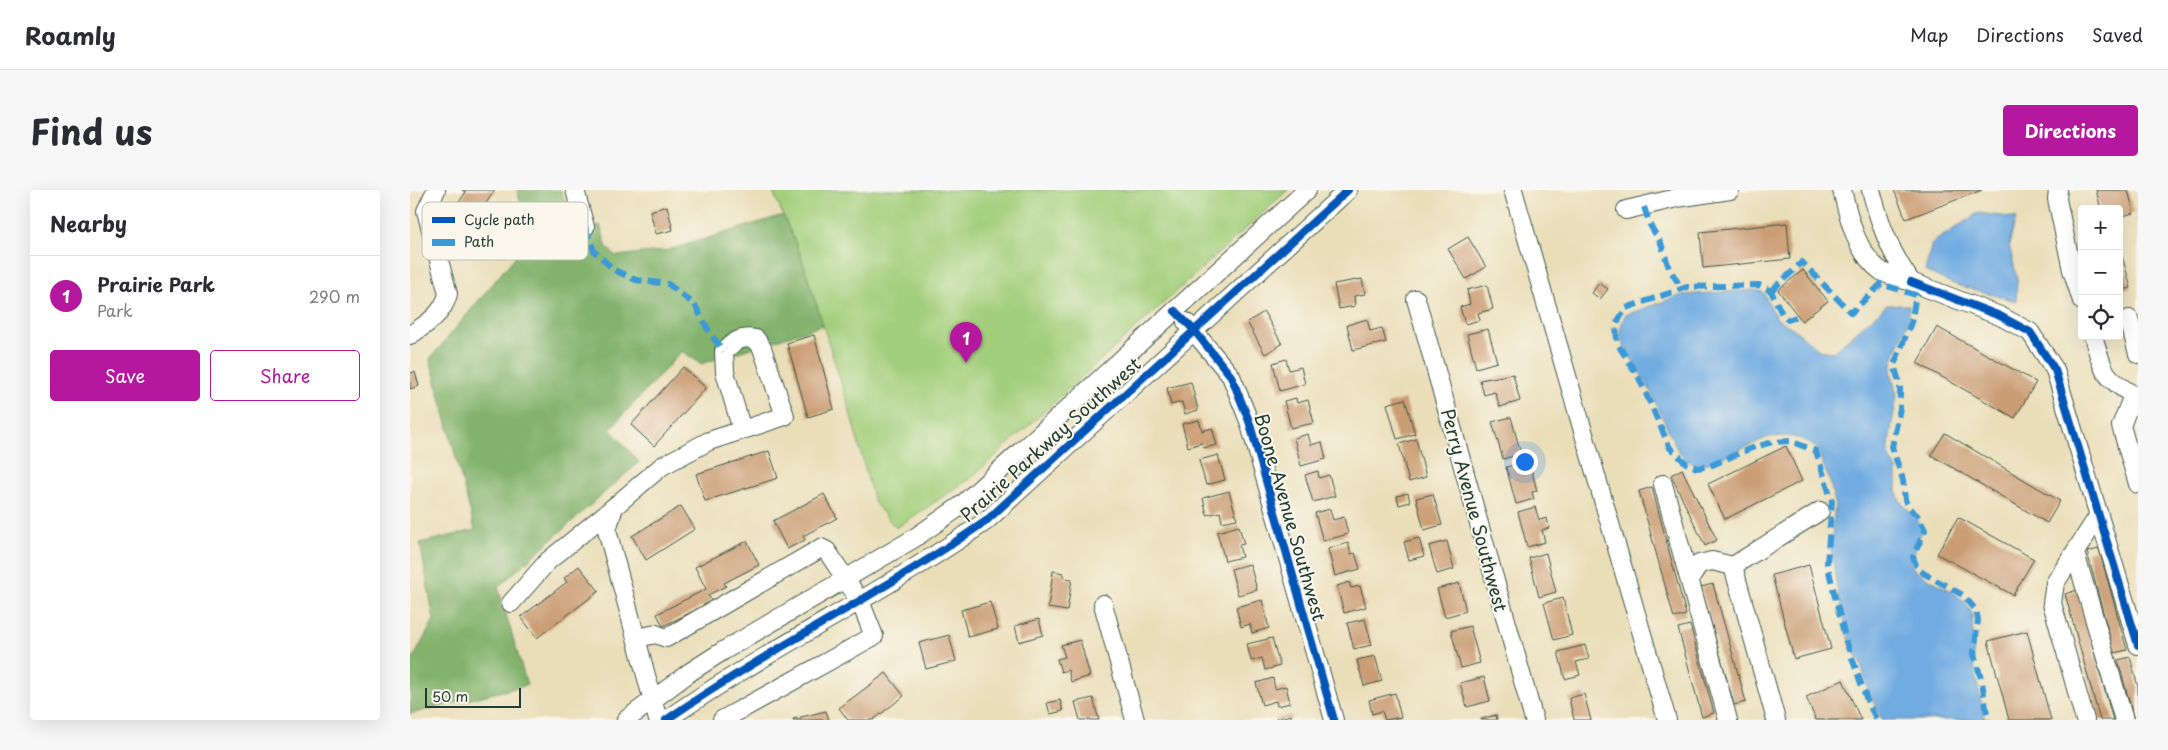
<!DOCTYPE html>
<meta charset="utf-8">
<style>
body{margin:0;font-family:"Playpen Sans",sans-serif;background:#f7f7f7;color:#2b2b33}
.controls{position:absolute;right:15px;top:15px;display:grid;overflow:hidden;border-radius:5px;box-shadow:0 5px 20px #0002}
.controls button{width:45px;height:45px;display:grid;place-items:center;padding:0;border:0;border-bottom:1px solid #e1e1e2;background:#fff;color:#2b2b33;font:25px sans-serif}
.scale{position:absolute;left:15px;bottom:12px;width:96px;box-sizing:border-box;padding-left:5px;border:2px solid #1f3d34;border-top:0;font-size:14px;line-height:18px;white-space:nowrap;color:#1f3d34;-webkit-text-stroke:4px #fbf7ec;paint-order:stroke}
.you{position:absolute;left:1114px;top:271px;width:18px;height:18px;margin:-12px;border:4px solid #fff;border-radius:50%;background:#1a73e8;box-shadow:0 0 0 8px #1a73e833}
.badge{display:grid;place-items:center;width:32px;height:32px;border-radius:50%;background:#b5179e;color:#fff;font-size:16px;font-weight:700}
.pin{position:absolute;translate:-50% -41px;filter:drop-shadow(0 1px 2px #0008)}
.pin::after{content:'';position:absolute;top:26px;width:18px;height:15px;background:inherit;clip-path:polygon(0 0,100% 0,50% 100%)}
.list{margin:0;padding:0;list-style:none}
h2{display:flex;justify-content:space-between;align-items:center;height:65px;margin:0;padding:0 20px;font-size:21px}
h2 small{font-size:16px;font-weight:400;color:#7c7c81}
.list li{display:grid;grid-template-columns:32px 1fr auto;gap:15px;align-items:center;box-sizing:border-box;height:80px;padding:0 20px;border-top:1px solid #e1e1e2}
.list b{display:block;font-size:19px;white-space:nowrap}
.list p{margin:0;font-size:16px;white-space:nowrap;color:#7c7c81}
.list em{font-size:16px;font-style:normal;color:#7c7c81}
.actions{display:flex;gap:10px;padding:15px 20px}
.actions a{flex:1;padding:11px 0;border:1px solid #b5179e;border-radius:5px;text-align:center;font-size:18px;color:#b5179e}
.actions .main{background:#b5179e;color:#fff}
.icon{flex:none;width:28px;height:28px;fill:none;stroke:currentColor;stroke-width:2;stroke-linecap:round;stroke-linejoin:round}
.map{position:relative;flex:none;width:1728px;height:530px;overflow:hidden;border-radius:5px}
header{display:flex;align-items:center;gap:30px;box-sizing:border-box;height:70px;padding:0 25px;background:#fff;border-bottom:1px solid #e1e1e2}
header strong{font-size:24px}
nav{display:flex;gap:28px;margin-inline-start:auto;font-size:18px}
.intro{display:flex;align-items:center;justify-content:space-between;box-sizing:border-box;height:120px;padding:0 30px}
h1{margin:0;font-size:35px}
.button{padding:12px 22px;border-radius:5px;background:#b5179e;color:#fff;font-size:18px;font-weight:700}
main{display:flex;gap:30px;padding:0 30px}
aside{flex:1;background:#fff;border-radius:5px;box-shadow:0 5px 20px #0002}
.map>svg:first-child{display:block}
.green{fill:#a3cf7c;stroke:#618658}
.forest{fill:#82b26c;stroke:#507850}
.water{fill:#6fabe1;stroke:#47748a}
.building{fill:#ca9d75}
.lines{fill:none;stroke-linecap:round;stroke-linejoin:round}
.minor-casing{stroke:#3d5548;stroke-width:20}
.minor{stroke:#fff;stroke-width:18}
.quiet{stroke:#3a99d8;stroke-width:6;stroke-dasharray:12 6;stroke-linecap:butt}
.cycleway-casing{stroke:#fbf7ec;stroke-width:11}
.cycleway{stroke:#0057b8;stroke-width:8}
.labels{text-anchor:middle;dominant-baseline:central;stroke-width:4;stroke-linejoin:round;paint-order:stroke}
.street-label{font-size:18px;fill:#1f3d34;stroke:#fbf7ec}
.key{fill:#fbf7ec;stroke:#b9bfb5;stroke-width:1}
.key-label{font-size:14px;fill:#1f3d34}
</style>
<header>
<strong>Roamly</strong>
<nav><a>Map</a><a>Directions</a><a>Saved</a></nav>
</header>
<div class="intro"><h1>Find us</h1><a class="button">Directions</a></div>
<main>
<aside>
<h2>Nearby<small></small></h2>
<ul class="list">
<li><span class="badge">1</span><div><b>Prairie Park</b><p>Park</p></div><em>290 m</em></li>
</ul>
<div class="actions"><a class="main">Save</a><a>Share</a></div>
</aside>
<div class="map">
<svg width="1728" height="530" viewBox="0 0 1728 530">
<rect width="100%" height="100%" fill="#fbf7ec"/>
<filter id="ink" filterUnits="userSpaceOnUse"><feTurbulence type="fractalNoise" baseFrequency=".02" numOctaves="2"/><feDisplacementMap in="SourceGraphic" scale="10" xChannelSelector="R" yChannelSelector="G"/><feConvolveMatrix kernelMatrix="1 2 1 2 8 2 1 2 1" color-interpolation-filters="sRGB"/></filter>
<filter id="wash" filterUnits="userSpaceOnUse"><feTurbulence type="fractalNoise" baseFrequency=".0096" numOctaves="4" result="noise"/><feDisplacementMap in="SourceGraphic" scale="20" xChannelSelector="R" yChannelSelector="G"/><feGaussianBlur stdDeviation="1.12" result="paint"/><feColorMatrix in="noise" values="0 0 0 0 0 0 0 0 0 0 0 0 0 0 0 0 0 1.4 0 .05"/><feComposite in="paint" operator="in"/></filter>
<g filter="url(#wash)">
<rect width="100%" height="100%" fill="#eadeb9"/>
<polygon class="green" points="362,0 878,0 562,287 486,338 464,312 437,211 390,63"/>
<polygon class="forest" points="107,0 151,0 164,41 190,35 197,58 206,66 259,60 373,25 390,63 413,135 291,174 272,161 200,239 229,272 88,397 117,495 0,524 0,474 24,430 10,353 65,340 20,169 120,49"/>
<g class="water">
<polygon points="1568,23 1606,28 1599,55 1607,88 1606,111 1543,94 1515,81 1522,53"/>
<polygon points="1344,100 1353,102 1367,129 1384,139 1409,160 1423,162 1477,115 1499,115 1499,129 1483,169 1481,182 1487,205 1478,257 1480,269 1487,279 1487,302 1490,311 1507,330 1512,339 1501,372 1504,380 1544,403 1556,413 1562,424 1564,478 1575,530 1472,530 1458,499 1450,471 1442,460 1428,403 1421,359 1425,313 1420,292 1407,258 1392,249 1378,246 1359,247 1299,273 1285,274 1276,270 1267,259 1237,194 1213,154 1210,139 1215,125 1272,105"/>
</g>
<g id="blocks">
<g class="building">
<polygon points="52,0 85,0 50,52 31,39 56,2"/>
<polygon points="1484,0 1572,0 1496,29"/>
<polygon points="1686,0 1718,0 1724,23 1709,27 1709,19 1691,19"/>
<polygon points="257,16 263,40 246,44 240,21"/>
<polygon points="1377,33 1380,69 1293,78 1290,42"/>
<polygon points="1058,47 1076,77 1056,89 1038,59"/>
<polygon points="1709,55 1721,98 1709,101"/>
<polygon points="1393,80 1418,111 1392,131 1368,100"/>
<polygon points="952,89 955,104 944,106 945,116 929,119 924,94"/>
<polygon points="1189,93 1198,99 1190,109 1182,103"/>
<polygon points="1077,95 1083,119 1068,123 1070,130 1055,134 1050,117 1060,114 1057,100"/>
<polygon points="854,122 872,154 855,164 837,132"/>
<polygon points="957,129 960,141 972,138 976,152 943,160 937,135"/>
<polygon points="1527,137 1626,192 1605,228 1507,173"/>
<polygon points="1078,139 1087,172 1066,178 1057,144"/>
<polygon points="404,145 424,219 398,227 377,153"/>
<polygon points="876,169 879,180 891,177 895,194 870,201 863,173"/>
<polygon points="273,177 296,198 244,256 221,235"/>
<polygon points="5,182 9,196 0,199 0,183"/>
<polygon points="1103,184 1110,211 1090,217 1085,202 1074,205 1070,190"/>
<polygon points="781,192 788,220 775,224 772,212 761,215 757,198"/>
<polygon points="886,208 887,213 898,210 904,233 881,238 874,211"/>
<polygon points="995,209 1005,244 987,249 977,214"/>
<polygon points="1101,227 1111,264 1093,269 1082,232"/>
<polygon points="789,230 792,241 802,238 807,255 794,258 792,253 778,257 772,234"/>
<polygon points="1535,243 1650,311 1637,333 1521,265"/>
<polygon points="898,244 901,255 912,252 916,269 891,276 884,248"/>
<polygon points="1006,249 1016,287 999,292 989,254"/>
<polygon points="1376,256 1392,291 1315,329 1298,294"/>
<polygon points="359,261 368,288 295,311 286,284"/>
<polygon points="808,265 815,290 796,295 789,270"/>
<polygon points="1119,271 1127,301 1122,302 1124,309 1106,314 1096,277"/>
<polygon points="1272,279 1307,350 1295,356 1261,285"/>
<polygon points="908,281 909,288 919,285 925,306 903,312 895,285"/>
<polygon points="1242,297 1276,425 1264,428 1229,301"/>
<polygon points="819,301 827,329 812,332 810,322 797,325 793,308"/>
<polygon points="998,303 1000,312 989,315 987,306"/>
<polygon points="414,304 427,328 393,346 395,350 377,359 363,331"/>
<polygon points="1023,304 1032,335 1014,340 1006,308"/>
<polygon points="271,316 285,339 236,370 222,346"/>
<polygon points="1125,317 1129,330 1137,328 1139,338 1132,340 1135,352 1117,357 1108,322"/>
<polygon points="920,319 923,330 934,327 938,344 913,351 905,323"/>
<polygon points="1548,327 1624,369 1603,405 1527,364"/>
<polygon points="829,336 834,354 829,355 832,367 815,371 807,342"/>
<polygon points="1009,348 1014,366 999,370 994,352"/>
<polygon points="337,351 349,375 314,393 316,396 298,405 302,412 253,436 247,424 296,399 285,377"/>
<polygon points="1037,351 1044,379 1027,384 1019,356"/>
<polygon points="938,353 941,364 945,363 950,379 925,386 918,359"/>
<polygon points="1689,359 1717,460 1704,463 1677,362"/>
<polygon points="1136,363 1146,402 1129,407 1119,368"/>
<polygon points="840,374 847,400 828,405 821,379"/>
<polygon points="1399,375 1421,459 1384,469 1362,385"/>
<polygon points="169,376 189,401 127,448 111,427 157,392 154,388"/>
<polygon points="643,381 653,383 653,388 662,389 657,421 638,418"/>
<polygon points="939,392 941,398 950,396 956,417 934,423 927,396"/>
<polygon points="1049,393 1056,421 1035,427 1027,399"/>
<polygon points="1303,394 1336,512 1324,515 1291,397"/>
<polygon points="1667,400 1703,530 1690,530 1655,404"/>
<polygon points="1153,408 1162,445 1144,450 1134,413"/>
<polygon points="852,410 859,438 842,443 840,434 831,437 826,417"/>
<polygon points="580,412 588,439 558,447 551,420"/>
<polygon points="629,429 633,445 609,452 605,436"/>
<polygon points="955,429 962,455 944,459 937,433"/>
<polygon points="1280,435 1304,523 1292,527 1268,438"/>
<polygon points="1060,436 1070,473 1051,478 1041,441"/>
<polygon points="1617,441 1641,530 1599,530 1578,451"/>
<polygon points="539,445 546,471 516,479 509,453"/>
<polygon points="862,448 870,476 855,480 852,468 841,471 837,454"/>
<polygon points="670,450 680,486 661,492 658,480 651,482 647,469 655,467 651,455"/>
<polygon points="1175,455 1179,469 1166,472 1170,485 1155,489 1148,462"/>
<polygon points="965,466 972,491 954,496 947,470"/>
<polygon points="1720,467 1728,497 1728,530 1724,530 1708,470"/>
<polygon points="476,483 494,506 463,530 438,530 429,518"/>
<polygon points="1074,487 1080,511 1057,517 1050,493"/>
<polygon points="863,488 865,499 876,496 880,513 867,516 866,511 852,515 846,493"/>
<polygon points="1433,490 1451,530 1406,530 1396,507"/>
<polygon points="985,503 991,527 975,530 972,521 962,524 959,510"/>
<polygon points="1174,504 1181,530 1164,530 1159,508"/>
<polygon points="683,508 689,530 670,530 665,512"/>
<polygon points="650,510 653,521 640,524 637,513"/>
<polygon points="416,521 419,530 383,530 383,529"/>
<polygon points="881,525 882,530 866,530 866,529"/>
<polygon points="1086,525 1087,530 1071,530 1071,529"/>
</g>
</g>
</g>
<g filter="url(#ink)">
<use href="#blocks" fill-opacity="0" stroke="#3d5548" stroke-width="1"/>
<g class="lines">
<defs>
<g id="minor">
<polyline points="165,0 175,37"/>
<polyline points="1103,0 1257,530"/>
<path d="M 1432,0 C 1439,28 1446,63 1471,81 C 1479,86 1492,89 1501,92 C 1479,60 1471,37 1461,0"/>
<polyline points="1648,0 1647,9 1662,80 1672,111"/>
<polyline points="1216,20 1267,8 1320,0"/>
<polyline points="1501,92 1590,126 1620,142 1645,180 1728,455"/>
<polyline points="1006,109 1124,530"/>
<polyline points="1719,129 1728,164"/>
<polyline points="776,132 821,186 839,231 924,530"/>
<path d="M 0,145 C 17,134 33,124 38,104 L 16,21 L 26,0"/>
<path d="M 1683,146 C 1694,181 1691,185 1723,205"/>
<polyline points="1723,205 1711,236 1728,294"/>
<polyline points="1253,294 1318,530"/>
<polyline points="1665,363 1714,530"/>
<polyline points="1280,388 1289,374 1302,371 1323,376"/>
<polyline points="101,413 138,371 204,317"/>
<polyline points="693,414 725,530"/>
<polyline points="227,448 246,444 256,448 411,358 417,361 450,411 464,446 312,530"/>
<polyline points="216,530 280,482 313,461 503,349 552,315 897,0"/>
<path d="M 248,530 L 197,340 L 204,317 L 252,276 L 299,251 L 375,226 L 352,158 L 346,149 C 331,146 325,151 314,161 L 315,182 L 332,240"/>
<path d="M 256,530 C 360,458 473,403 576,331 L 938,0"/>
<polyline points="1366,530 1323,376 1410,321"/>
<polyline points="1675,530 1642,413 1645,393 1689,325"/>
</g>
</defs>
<use href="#minor" class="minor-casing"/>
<use href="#minor" class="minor"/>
<g class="quiet">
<polyline points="1234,17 1240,35 1251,53 1259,78 1272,99"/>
<polyline points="175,37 184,61 204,80 226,90 258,94 285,115 301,145 314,161"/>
<path d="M 1361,101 C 1371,91 1382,83 1392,72 L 1441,123 L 1471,94 L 1506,105 L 1501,133 L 1484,175 L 1490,195 L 1490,218 L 1482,257 L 1493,290 L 1495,310 L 1499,318 L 1507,325 L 1515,340 L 1503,367 L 1506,375 L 1513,383 L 1553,405 L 1566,420 L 1568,430 L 1564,464 L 1572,492 L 1578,530"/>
<polyline points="1386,127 1378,130 1372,124 1361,101 1349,95 1277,97 1216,118 1206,134 1207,153 1229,188 1260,258 1276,273 1287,278 1300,276 1339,259 1362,252 1380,251 1406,261 1422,311 1417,373 1425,407 1436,451 1458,513 1467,530"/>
</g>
<defs>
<g id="cycleway">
<polyline points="1501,92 1590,126 1620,142 1645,180 1728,455"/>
<polyline points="765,121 783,139 821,186 839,231 924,530"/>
<path d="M 256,530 C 360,458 473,403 576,331 L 938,0"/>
</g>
</defs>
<use href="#cycleway" class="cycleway-casing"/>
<use href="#cycleway" class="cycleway"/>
</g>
</g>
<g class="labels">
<g class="street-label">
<text transform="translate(640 249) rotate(-42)">Prairie Parkway Southwest</text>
<text transform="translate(1065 320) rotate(75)">Perry Avenue Southwest</text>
<text transform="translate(881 327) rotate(74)">Boone Avenue Southwest</text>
</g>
</g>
<rect x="12" y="12" width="166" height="58" rx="8" class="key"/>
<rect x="22" y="27" width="23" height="6" fill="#0057b8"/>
<rect x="22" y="49" width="23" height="7" fill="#3a99d8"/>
<g class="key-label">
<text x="54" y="35">Cycle path</text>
<text x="54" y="57">Path</text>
</g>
</svg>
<div class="controls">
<button>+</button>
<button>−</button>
<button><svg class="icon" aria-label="locate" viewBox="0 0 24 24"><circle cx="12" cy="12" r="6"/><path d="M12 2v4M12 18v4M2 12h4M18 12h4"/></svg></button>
</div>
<div class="scale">50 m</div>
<div class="you"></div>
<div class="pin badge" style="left:556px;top:173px">1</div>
</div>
</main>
